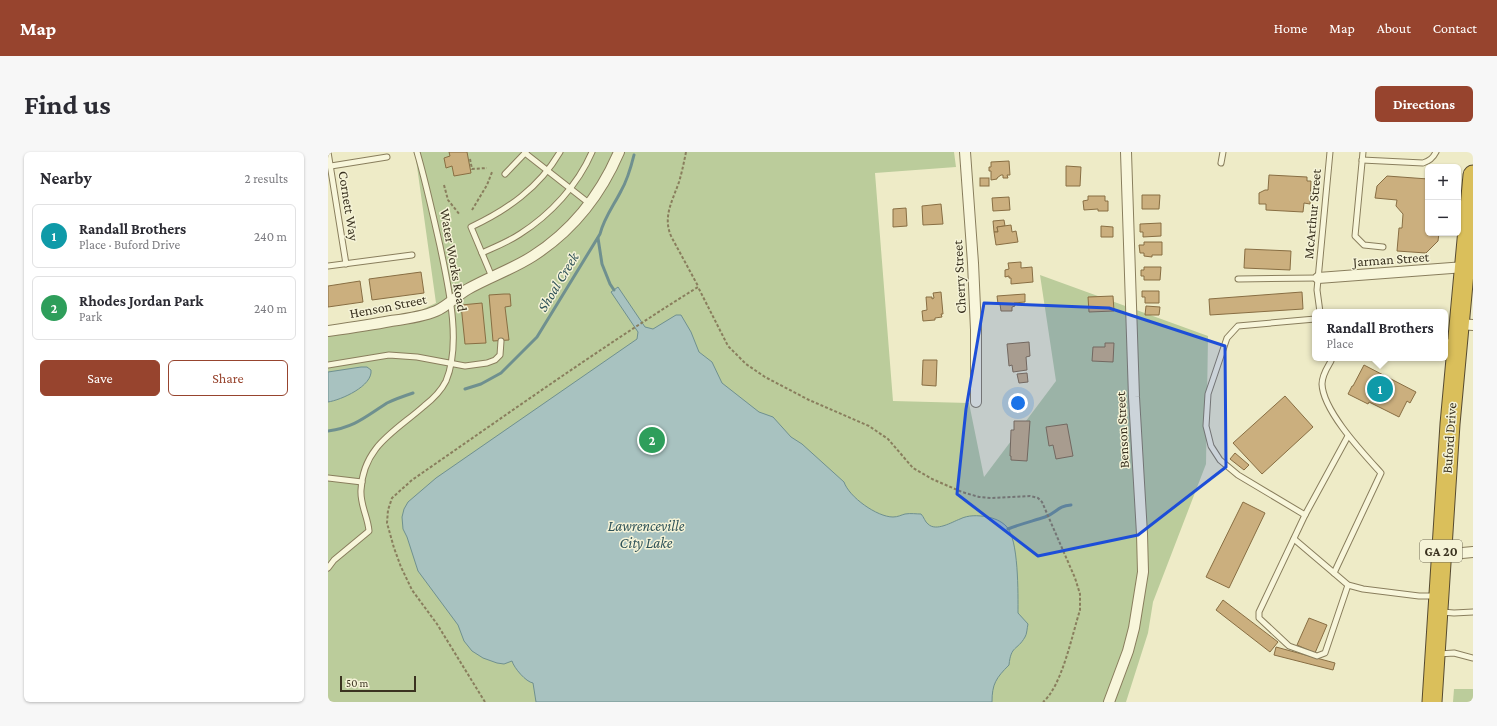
<!DOCTYPE html>
<meta charset="utf-8">
<style>
body{margin:0;font-family:"Crimson Pro",serif;background:#f7f7f7;color:#2b2b33}
.controls{position:absolute;right:12px;top:12px;display:grid;overflow:hidden;border-radius:6px;box-shadow:0 1px 3px #0004}
.controls button{width:36px;height:36px;display:grid;place-items:center;padding:0;border:0;border-bottom:1px solid #e1e1e2;background:#fff;color:#2b2b33;font:20px sans-serif}
.scale{position:absolute;left:12px;bottom:10px;width:76px;box-sizing:border-box;padding-left:4px;border:2px solid #3a3220;border-top:0;font-size:11px;line-height:14px;white-space:nowrap;color:#3a3220;-webkit-text-stroke:3px #f5f3d7;paint-order:stroke}
.you{position:absolute;left:690px;top:251px;width:14px;height:14px;margin:-10px;border:3px solid #fff;border-radius:50%;background:#1a73e8;box-shadow:0 0 0 6px #1a73e833}
.badge{display:grid;place-items:center;width:26px;height:26px;border-radius:50%;background:#97442e;color:#fff;font-size:13px;font-weight:700}
.pin{position:absolute;translate:-50% -50%;border:2px solid #fff;box-shadow:0 1px 4px #0006}
.popup{position:absolute;left:984px;top:157px;width:136px;height:52px;box-sizing:border-box;display:grid;place-content:center;border-radius:6px;background:#fff;filter:drop-shadow(0 1px 3px #0005);font-size:13px;white-space:nowrap;color:#7c7c81}
.popup b{font-size:15px;color:#2b2b33}
.popup::after{content:'';position:absolute;left:50%;top:100%;margin-left:-8px;border:8px solid transparent;border-top-color:#fff}
.list{margin:0;padding:0;list-style:none}
h2{display:flex;justify-content:space-between;align-items:center;height:52px;margin:0;padding:0 16px;font-size:17px}
h2 small{font-size:13px;font-weight:400;color:#7c7c81}
.list li{display:grid;grid-template-columns:26px 1fr auto;gap:12px;align-items:center;box-sizing:border-box;height:64px;margin:0 8px 8px;padding:0 8px;border:1px solid #e1e1e2;border-radius:6px}
.list b{display:block;font-size:15px;white-space:nowrap}
.list p{margin:0;font-size:13px;white-space:nowrap;color:#7c7c81}
.list em{font-size:13px;font-style:normal;color:#7c7c81}
.actions{display:flex;gap:8px;padding:12px 16px}
.actions a{flex:1;padding:9px 0;border:1px solid #97442e;border-radius:6px;text-align:center;font-size:14px;color:#97442e}
.actions .main{background:#97442e;color:#fff}
.map{position:relative;flex:none;width:1145px;height:550px;overflow:hidden;border-radius:6px}
header{display:flex;align-items:center;gap:24px;box-sizing:border-box;height:56px;padding:0 20px;background:#97442e;color:#fff}
header strong{font-size:19px}
nav{display:flex;gap:22px;margin-inline-start:auto;font-size:14px}
.intro{display:flex;align-items:center;justify-content:space-between;box-sizing:border-box;height:96px;padding:0 24px}
h1{margin:0;font-size:28px}
.button{padding:10px 18px;border-radius:6px;background:#97442e;color:#fff;font-size:14px;font-weight:700}
main{display:flex;gap:24px;padding:0 24px}
aside{flex:1;background:#fff;border-radius:6px;box-shadow:0 1px 3px #0004}
.map>svg:first-child{display:block}
.green{fill:#bbcc9b}
.water{fill:#a8c2c0;stroke:#6f908f}
.lines{fill:none;stroke-linecap:round;stroke-linejoin:round}
.stream{stroke:#6f908f;stroke-width:3}
.building{fill:#cbaf7e;stroke:#886e43}
.lane-casing{stroke:#897e5d;stroke-width:7}
.street-casing{stroke:#897e5d;stroke-width:12}
.highway-casing{stroke:#574b31;stroke-width:21}
.path{stroke:#897e5d;stroke-width:2;stroke-dasharray:3 2;stroke-linecap:butt}
.lane{stroke:#f8f6db;stroke-width:5}
.street{stroke:#f8f6db;stroke-width:10}
.highway{stroke:#dabf5b;stroke-width:19}
.marked{fill:#1d4ed8;fill-opacity:0.2;stroke:#1d4ed8;stroke-width:3;stroke-linejoin:round}
.labels{text-anchor:middle;dominant-baseline:central;stroke-width:3;stroke-linejoin:round;paint-order:stroke}
.shield{fill:#f5f3d7;stroke:#726c57;stroke-width:1}
.shield-label{font-size:13px;font-weight:bold;fill:#3a3220}
.street-label{font-size:14px;fill:#3a3220;stroke:#f5f3d7}
.water-label{font-size:15px;font-style:italic;fill:#305359;stroke:#f5f3d7}
</style>
<header>
<strong>Map</strong>
<nav><a>Home</a><a>Map</a><a>About</a><a>Contact</a></nav>
</header>
<div class="intro"><h1>Find us</h1><a class="button">Directions</a></div>
<main>
<aside>
<h2>Nearby<small>2 results</small></h2>
<ul class="list">
<li><span class="badge" style="background:#0f9aa8">1</span><div><b>Randall Brothers</b><p>Place · Buford Drive</p></div><em>240 m</em></li>
<li><span class="badge" style="background:#2e9e5b">2</span><div><b>Rhodes Jordan Park</b><p>Park</p></div><em>240 m</em></li>
</ul>
<div class="actions"><a class="main">Save</a><a>Share</a></div>
</aside>
<div class="map">
<svg width="1145" height="550" viewBox="0 0 1145 550">
<rect width="100%" height="100%" fill="#eeebc7"/>
<g class="green">
<polygon points="87,0 626,0 628,15 547,21 565,249 641,251 656,325 728,229 712,123 880,184 878,312 825,450 820,481 798,550 0,550 0,174 91,159 108,151"/>
<polygon points="1126,537 1145,537 1145,550 1125,550"/>
</g>
<g class="water">
<path d="M 290,135 L 317,175 L 325,177 L 348,163 L 353,163 L 363,180 L 371,200 L 384,210 L 394,231 L 431,260 L 445,265 L 463,285 L 474,292 L 516,330 C 521,345 549,365 565,365 C 570,365 573,363 577,362 C 583,361 588,362 593,362 C 596,365 597,370 600,372 C 608,380 624,370 632,367 C 640,363 650,363 659,365 C 666,366 673,369 678,374 C 691,386 690,443 690,461 L 700,472 C 699,476 699,482 697,485 C 689,499 683,493 681,513 C 668,526 664,532 664,550 L 208,550 L 205,531 C 198,530 186,516 184,509 L 176,512 L 169,511 L 155,506 L 144,499 L 136,489 L 130,473 L 90,419 L 79,385 L 75,377 L 74,365 L 76,357 L 80,350 L 108,326 L 309,187 L 310,180 L 283,140 Z"/>
<path d="M 33,215 L 39,215 L 43,218 C 45,234 13,248 0,250 L 0,220 Z"/>
</g>
<g class="lines">
<g class="stream">
<polyline points="270,86 274,112 282,132 286,138"/>
<path d="M 137,237 L 153,232 L 173,221 L 209,185 L 272,82 C 276,66 286,53 293,39 C 300,27 303,15 306,3"/>
<path d="M 0,279 C 27,275 37,265 59,251 C 67,247 76,244 85,241"/>
<path d="M 680,377 C 692,372 705,369 717,365 C 729,361 729,354 743,353"/>
</g>
</g>
<g class="building">
<polygon points="121,0 139,0 143,21 126,24 124,14 118,16 116,6 122,4"/>
<polygon points="681,9 682,23 679,23 680,26 675,26 675,23 673,23 669,26 669,27 663,28 663,19 661,19 661,15 663,15 663,10"/>
<polygon points="738,14 753,15 752,34 738,34"/>
<polygon points="941,23 979,25 979,29 983,29 982,52 976,51 975,60 938,58 938,52 931,52 931,41 937,38 940,38"/>
<polygon points="1059,24 1100,27 1100,81 1111,81 1110,89 1098,101 1069,99 1071,76 1074,76 1075,62 1068,54 1069,48 1047,46 1049,34"/>
<rect x="652" y="26" width="9" height="8"/>
<polygon points="814,43 832,43 831,57 814,57"/>
<polygon points="760,44 777,44 777,49 780,49 780,59 770,59 770,57 756,58 755,49 760,48"/>
<polygon points="681,45 682,58 665,59 664,46"/>
<polygon points="613,52 615,72 595,73 594,54"/>
<polygon points="578,56 579,74 565,75 565,57"/>
<polygon points="676,68 677,74 669,75 670,80 666,80 665,69"/>
<polygon points="833,71 833,84 815,85 815,80 812,80 812,72"/>
<polygon points="683,73 684,80 688,79 690,90 668,93 666,80 670,80 669,75"/>
<polygon points="773,74 785,75 785,85 773,85"/>
<polygon points="816,90 834,90 834,103 824,103 824,105 816,104 816,101 812,101 811,93 816,93"/>
<polygon points="917,97 963,99 962,118 916,116"/>
<polygon points="693,110 693,116 704,115 705,130 683,132 683,126 681,126 681,124 677,125 677,118 681,117 680,111"/>
<polygon points="816,115 833,115 832,128 816,128 816,124 813,124 813,118 816,118"/>
<polygon points="93,120 96,141 44,148 41,127"/>
<polygon points="32,129 35,150 0,155 0,134"/>
<polygon points="814,139 831,139 831,151 817,151 817,145 814,145"/>
<polygon points="613,140 615,162 613,162 614,165 607,166 607,168 595,169 594,159 599,158 598,145 604,145 604,147 606,146 605,141"/>
<polygon points="974,140 975,157 882,163 881,147"/>
<polygon points="176,142 182,142 183,154 177,155 181,188 165,189 161,143"/>
<polygon points="697,142 697,150 686,151 687,154 684,155 684,159 673,159 672,152 670,152 669,144"/>
<polygon points="785,144 786,159 761,160 760,145"/>
<polygon points="154,151 158,191 137,192 133,153"/>
<polygon points="818,154 832,155 831,163 817,163"/>
<polygon points="701,190 702,204 698,205 699,218 685,220 684,213 681,214 679,192"/>
<polygon points="777,191 786,191 785,210 764,209 765,195 777,195"/>
<polygon points="595,208 609,208 608,234 594,233"/>
<polygon points="1036,213 1088,240 1082,251 1079,249 1071,265 1041,250 1040,252 1020,242 1024,234 1025,234"/>
<polygon points="699,221 700,230 691,231 689,222"/>
<polygon points="957,244 985,275 934,322 905,291"/>
<polygon points="686,269 702,269 699,309 683,308 683,304 682,304 683,278 686,278"/>
<polygon points="739,272 745,304 728,307 725,293 721,294 718,275"/>
<polygon points="907,301 921,313 916,318 902,307"/>
<polygon points="915,350 937,361 901,436 878,425"/>
<polygon points="895,448 950,490 942,500 888,458"/>
<polygon points="981,466 999,473 987,501 969,493"/>
<polygon points="948,495 1007,511 1005,518 946,503"/>
</g>
<g class="lines">
<defs>
<g id="lane">
<polyline points="0,0 18,112"/>
<polyline points="1035,0 1027,84 1036,93 1055,95"/>
<polyline points="197,1 262,52"/>
<path d="M 1034,8 L 1095,11 C 1102,9 1105,6 1108,0"/>
<polyline points="893,11 895,0"/>
<polyline points="3,14 59,5"/>
<polyline points="177,22 198,0"/>
<path d="M 154,101 C 167,95 180,90 192,82 C 222,63 250,33 264,0"/>
<polyline points="0,114 84,103"/>
<path d="M 164,125 L 143,75 C 179,58 211,36 232,0"/>
<polyline points="910,127 990,126"/>
<polyline points="992,160 989,138 1002,0"/>
<polyline points="1117,190 1127,190"/>
<path d="M 1002,206 L 1003,209 C 999,216 994,223 994,232 C 995,259 1035,301 1053,321 L 1006,421 L 1020,433 L 1035,437 L 1091,444 L 1107,444"/>
<polyline points="0,213 61,203 89,205 137,214 159,211 167,208 172,203 173,189"/>
<polyline points="0,326 34,330"/>
<polyline points="977,363 910,323 892,308 883,294 878,274 880,242 899,186 910,174 987,167"/>
<polyline points="966,387 1006,421"/>
<path d="M 0,416 L 6,408 L 41,379 C 40,365 32,353 33,338 C 35,294 68,279 96,254 C 105,247 113,239 118,229 C 134,191 120,133 112,94 C 105,63 98,31 89,0"/>
<polyline points="1020,433 997,501 989,504 961,494 931,466 931,460 977,363 1020,284"/>
<polyline points="1114,460 1126,461 1145,460"/>
<polyline points="1111,502 1126,501 1145,506"/>
</g>
<g id="street">
<polyline points="637,0 645,111 648,178 648,250"/>
<polyline points="990,126 1137,115"/>
<polyline points="1132,172 1145,173"/>
<path d="M 0,179 C 21,176 42,173 63,169 C 78,167 94,165 108,159 C 120,154 129,143 140,137 C 161,125 185,117 205,104 C 244,79 273,42 291,0"/>
<polyline points="1113,403 1145,400"/>
<polyline points="781,550 800,499 806,476 815,420 814,382 806,245 798,0"/>
</g>
<polyline id="highway" points="1104,550 1122,272 1145,23"/>
</defs>
<use href="#lane" class="lane-casing"/>
<use href="#street" class="street-casing"/>
<use href="#highway" class="highway-casing"/>
<g class="path">
<path d="M 358,0 C 356,10 354,20 351,30 C 344,50 334,66 344,86 L 370,134"/>
<polyline points="142,7 144,17 159,16"/>
<polyline points="116,33 120,48 132,63"/>
<polyline points="144,58 159,33 164,20"/>
<path d="M 157,550 L 109,472 L 84,438 L 73,415 L 66,396 L 59,371 L 60,358 L 64,346 L 84,328 C 178,263 272,196 370,135 L 400,194 L 418,212 L 437,225 L 481,248 L 541,274 L 560,287 L 585,316 L 604,327 L 634,340 L 651,345 L 664,346 L 702,344 L 710,346 L 714,350 L 747,426 L 752,442 L 752,458 C 744,483 734,534 715,550"/>
</g>
<use href="#lane" class="lane"/>
<use href="#street" class="street"/>
<use href="#highway" class="highway"/>
</g>
<path class="marked" d="M 656,151 L 781,156 L 897,194 L 898,315 L 810,383 L 710,404 L 629,342 L 638,257 Z"/>
<g class="labels">
<rect class="shield" x="1092" y="388" width="42" height="22" rx="3"/>
<g class="shield-label">
<text x="1113" y="399">GA 20</text>
</g>
<g class="street-label">
<text transform="translate(21 54) rotate(81)">Cornett Way</text>
<text transform="translate(984 62) rotate(-85)">McArthur Street</text>
<text transform="translate(1063 107) rotate(-4)">Jarman Street</text>
<text transform="translate(126 108) rotate(80)">Water Works Road</text>
<text transform="translate(631 125) rotate(-93)">Cherry Street</text>
<text transform="translate(60 154) rotate(-11)">Henson Street</text>
<text transform="translate(794 278) rotate(-93)">Benson Street</text>
<text transform="translate(1121 286) rotate(-86)">Buford Drive</text>
</g>
<g class="water-label">
<text transform="translate(230 130) rotate(-59)">Shoal Creek</text>
<text x="318" y="374">Lawrenceville<tspan x="318" dy="17">City Lake</tspan></text>
</g>
</g>
</svg>
<div class="controls">
<button>+</button>
<button>−</button>
</div>
<div class="scale">50 m</div>
<div class="you"></div>
<div class="pin badge" style="left:1052px;top:237px;background:#0f9aa8">1</div>
<div class="popup"><b>Randall Brothers</b>Place</div>
<div class="pin badge" style="left:324px;top:288px;background:#2e9e5b">2</div>
</div>
</main>
